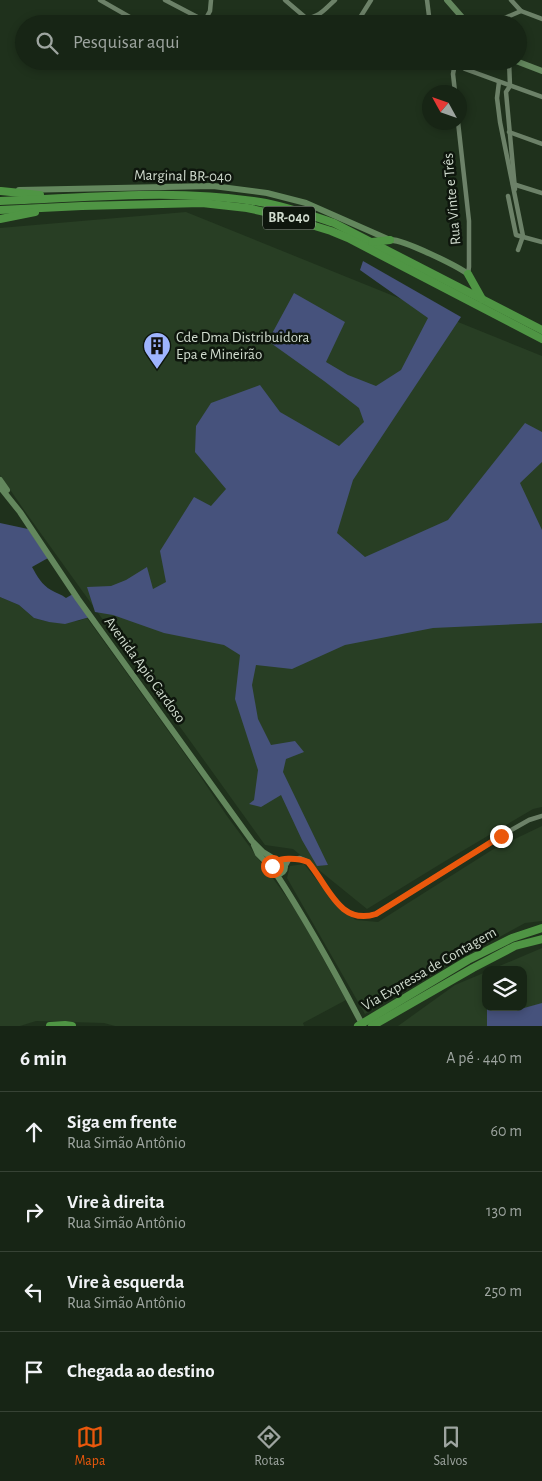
<!DOCTYPE html>
<html lang="pt">
<meta charset="utf-8">
<style>
body{margin:0;font-family:"Alegreya Sans",sans-serif;background:#243122;color:#f1f3f6}
.controls{position:absolute;right:15px;bottom:15px;display:grid;overflow:hidden;border-radius:10px;box-shadow:0 2px 8px #0003}
.controls button{width:45px;height:45px;display:grid;place-items:center;padding:0;border:0;border-bottom:1px solid #364234;background:#172515;color:#f1f3f6;font:25px sans-serif}
.compass{position:absolute;left:422px;top:85px;width:45px;height:45px;border-radius:50%;background:#172515;box-shadow:0 2px 8px #0003;rotate:310deg}
.stop{position:absolute;width:15px;height:15px;margin:-11px;border:4px solid #ea580c;border-radius:50%;background:#fff}
.stop.end{background:#ea580c;border-color:#fff;box-shadow:0 1px 5px #0008}
.list{margin:0;padding:0;list-style:none}
h2{display:flex;justify-content:space-between;align-items:center;height:65px;margin:0;padding:0 20px;font-size:21px}
h2 small{font-size:16px;font-weight:400;color:#9ea5a0}
.list li{display:grid;grid-template-columns:32px 1fr auto;gap:15px;align-items:center;box-sizing:border-box;height:80px;padding:0 20px;border-top:1px solid #364234}
.list b{display:block;font-size:19px;white-space:nowrap}
.list p{margin:0;font-size:16px;white-space:nowrap;color:#9ea5a0}
.list em{font-size:16px;font-style:normal;color:#9ea5a0}
.icon{flex:none;width:28px;height:28px;fill:none;stroke:currentColor;stroke-width:2;stroke-linecap:round;stroke-linejoin:round}
.map{position:relative;flex:none;width:542px;height:1026px;overflow:hidden}
.search{position:absolute;background:#172515;box-shadow:0 2px 8px #0003;left:15px;right:15px;top:15px;height:55px;display:flex;align-items:center;gap:12px;box-sizing:border-box;padding:0 18px;border-radius:28px;color:#9ea5a0;font-size:19px}
.sheet{height:385px;background:#172515}
nav{display:flex;justify-content:space-around;align-items:center;box-sizing:border-box;height:70px;border-top:1px solid #364234;background:#172515;font-size:14px;color:#9ea5a0}
nav a{display:grid;justify-items:center;gap:2px}
nav .on{color:#ea580c}
.map>svg:first-child{display:block}
.built{fill:#283e24}
.green{fill:#46527c}
.lines{fill:none;stroke-linecap:round;stroke-linejoin:round}
.street{stroke:#6c8168;stroke-width:4.5}
.secondary{stroke:#63875d;stroke-width:6}
.highway{stroke:#4f9544;stroke-width:8}
.route{stroke:#ea580c;stroke-width:6}
.labels{text-anchor:middle;dominant-baseline:central;stroke-width:5;stroke-linejoin:round;paint-order:stroke}
.shield{fill:#0e160d;stroke:#96a094;stroke-width:1}
.shield-label{font-size:14px;font-weight:bold;fill:#d0dbce}
.street-label{font-size:15px;fill:#d0dbce;stroke:#0e160d}
.poi-label{font-size:15px;fill:#d0dbce;stroke:#0e160d;text-anchor:start}
</style>
<div class="map">
<svg width="542" height="1026" viewBox="0 0 542 1026">
<rect width="100%" height="100%" fill="#1f311c"/>
<g class="built">
<polygon points="186,212 542,356 542,807 533,809 442,863 367,909 293,849 265,845 24,510 0,475 0,228"/>
<polygon points="0,597 19,605 34,618 49,622 78,621 87,618 192,764 227,816 297,911 346,1000 303,1023 304,1026 115,1026 104,1023 36,1021 20,1026 0,1026"/>
<polygon points="542,826 542,921 525,923 455,961 365,1014 287,878 290,866 304,864 339,908 356,920 378,922 492,850"/>
<polygon points="542,948 542,1026 398,1026 455,985 486,972 486,1007 523,1007 523,970 490,970"/>
</g>
<g class="green">
<polygon points="363,261 461,317 353,480 337,533 365,557 448,520 525,423 542,432 542,462 520,483 542,530 542,623 433,628 345,645 292,669 256,665 252,685 258,719 271,745 295,741 304,752 286,759 283,772 328,865 317,866 302,840 281,795 261,807 249,804 254,800 258,770 235,699 240,655 224,645 164,633 113,615 95,612 87,587 111,586 126,580 147,567 153,589 166,582 160,551 194,497 211,506 226,489 195,452 196,426 211,403 260,385 280,412 339,446 364,422 359,408 324,381 268,341 294,293 345,322 326,362 348,375 376,386 401,370 428,318 360,270"/>
<path d="M 0,523 L 28,529 L 48,558 L 32,567 C 37,576 42,585 51,590 C 56,593 61,594 66,598 L 73,594 L 90,617 L 65,624 L 49,622 L 34,618 L 19,605 L 0,597 Z"/>
<polygon points="542,1003 542,1026 487,1026 487,1007 524,1008"/>
</g>
<g class="lines">
<g class="street">
<polyline points="100,0 142,24"/>
<polyline points="165,0 205,21"/>
<path d="M 285,0 L 306,18 C 319,18 326,8 335,0"/>
<polyline points="427,0 430,24"/>
<polyline points="511,0 521,11 542,19"/>
<polyline points="204,22 210,11 211,0"/>
<polyline points="356,24 371,0"/>
<polyline points="491,24 521,11"/>
<polyline points="453,61 465,69 542,97"/>
<polyline points="509,61 510,86 506,92 515,189"/>
<polyline points="455,63 453,74 455,92"/>
<polyline points="499,82 497,98 500,122 523,236 518,250"/>
<polyline points="458,122 469,221 469,267 468,274"/>
<polyline points="509,132 542,144"/>
<polyline points="513,184 542,193"/>
<polyline points="508,196 516,235 542,242"/>
<path d="M 279,860 L 300,858 L 308,862 C 328,885 339,926 376,914 L 506,833 L 529,820 L 542,816"/>
<polyline points="285,867 289,860"/>
</g>
<g class="secondary">
<polyline points="447,0 468,24"/>
<polyline points="516,61 542,71"/>
<path d="M 19,190 L 213,186 L 267,193 L 306,203 L 390,240 C 403,239 457,266 468,274"/>
<polyline points="0,480 7,490"/>
<polyline points="0,487 20,512 78,599 252,841 263,852 276,860"/>
<polyline points="254,845 258,854 272,868"/>
<circle cx="278" cy="867" r="7"/>
<path d="M 275,872 C 307,921 335,972 362,1024"/>
</g>
<g class="highway">
<polyline points="1,191 40,195"/>
<path d="M 0,201 C 86,198 174,188 260,202 C 285,206 310,215 334,223 L 542,330"/>
<polyline points="0,210 82,206 202,203 247,208 279,215 331,231 348,238 542,339"/>
<polyline points="0,219 35,212"/>
<polyline points="372,242 390,240"/>
<polyline points="468,274 482,299"/>
<polyline points="50,1026 65,1025 72,1026"/>
<polyline points="358,1026 468,960 512,938 542,928"/>
<polyline points="372,1026 473,968 515,946 542,939"/>
</g>
</g>
<g class="lines">
<path class="route" d="M 272,866 C 276,856 299,858 308,862 C 328,885 339,926 376,914 L 501,836"/>
</g>
<defs>
<symbol id="building-pin" viewBox="-11 -11 22 30"><path d="M0 17L-7.5 6A9.5 9.5 0 1 1 7.5 6Z" fill="#9eb4fd" stroke="#0e160d"/><path d="M-4-6H4V6H1V3H-1V6H-4ZM-2.5-4.3h1.7v1.8h-1.7ZM.8-4.3h1.7v1.8H.8ZM-2.5-1h1.7V.8h-1.7ZM.8-1h1.7V.8H.8Z" fill="#111"/></symbol>
</defs>
<g fill-rule="evenodd">
<use href="#building-pin" x="141" y="330" width="32" height="43"/>
</g>
<g class="labels">
<rect class="shield" x="263" y="206.5" width="52" height="23" rx="4"/>
<g class="shield-label">
<text x="289" y="218">BR-040</text>
</g>
<g class="street-label">
<text transform="translate(183 176) rotate(1)">Marginal BR-040</text>
<text transform="translate(452 199) rotate(-95)">Rua Vinte e Três</text>
<text transform="translate(145 670) rotate(54)">Avenida Apio Cardoso</text>
<text transform="translate(429 969) rotate(-30)">Via Expressa de Contagem</text>
</g>
<g class="poi-label">
<text x="176" y="337">Cde Dma Distribuidora<tspan x="176" dy="17">Epa e Mineirão</tspan></text>
</g>
</g>
</svg>
<div class="controls">
<button><svg class="icon" aria-label="layers" viewBox="0 0 24 24"><path d="M12 4l9 5-9 5-9-5zM3 14l9 5 9-5"/></svg></button>
</div>
<svg class="compass" viewBox="-18 -18 36 36"><path d="M0-13l5 13h-10z" fill="#e53935"/><path d="M0 13l5-13h-10z" fill="#9ea5a0"/></svg>
<div class="stop" style="left:272px;top:866px"></div>
<div class="stop end" style="left:501px;top:836px"></div>
<div class="search"><svg class="icon" aria-label="search" viewBox="0 0 24 24"><circle cx="10" cy="10" r="6"/><path d="M15 15l6 6"/></svg>Pesquisar aqui</div>
</div>
<section class="sheet">
<h2>6 min<small>A pé · 440 m</small></h2>
<ul class="list">
<li><svg class="icon" aria-label="ahead" viewBox="0 0 24 24"><path d="M12 20V5M6 11l6-6 6 6"/></svg><div><b>Siga em frente</b><p>Rua Simão Antônio</p></div><em>60 m</em></li>
<li><svg class="icon" aria-label="right" viewBox="0 0 24 24"><path d="M7 20v-9h11M14 6l5 5-5 5"/></svg><div><b>Vire à direita</b><p>Rua Simão Antônio</p></div><em>130 m</em></li>
<li><svg class="icon" aria-label="left" viewBox="0 0 24 24"><path d="M17 20v-9H6M10 6l-5 5 5 5"/></svg><div><b>Vire à esquerda</b><p>Rua Simão Antônio</p></div><em>250 m</em></li>
<li><svg class="icon" aria-label="arrive" viewBox="0 0 24 24"><path d="M6 21V4h12l-3 4 3 4H6"/></svg><div><b>Chegada ao destino</b></div></li>
</ul>
</section>
<nav>
<a class="on"><svg class="icon" aria-label="map" viewBox="0 0 24 24"><path d="M3 6l6-2 6 2 6-2v14l-6 2-6-2-6 2zM9 4v14M15 6v14"/></svg>Mapa</a>
<a><svg class="icon" aria-label="directions" viewBox="0 0 24 24"><path d="M12 3l9 9-9 9-9-9zM9 14v-3h6M13 9l2 2-2 2"/></svg>Rotas</a>
<a><svg class="icon" aria-label="saved" viewBox="0 0 24 24"><path d="M7 4h10v16l-5-4-5 4z"/></svg>Salvos</a>
</nav>
